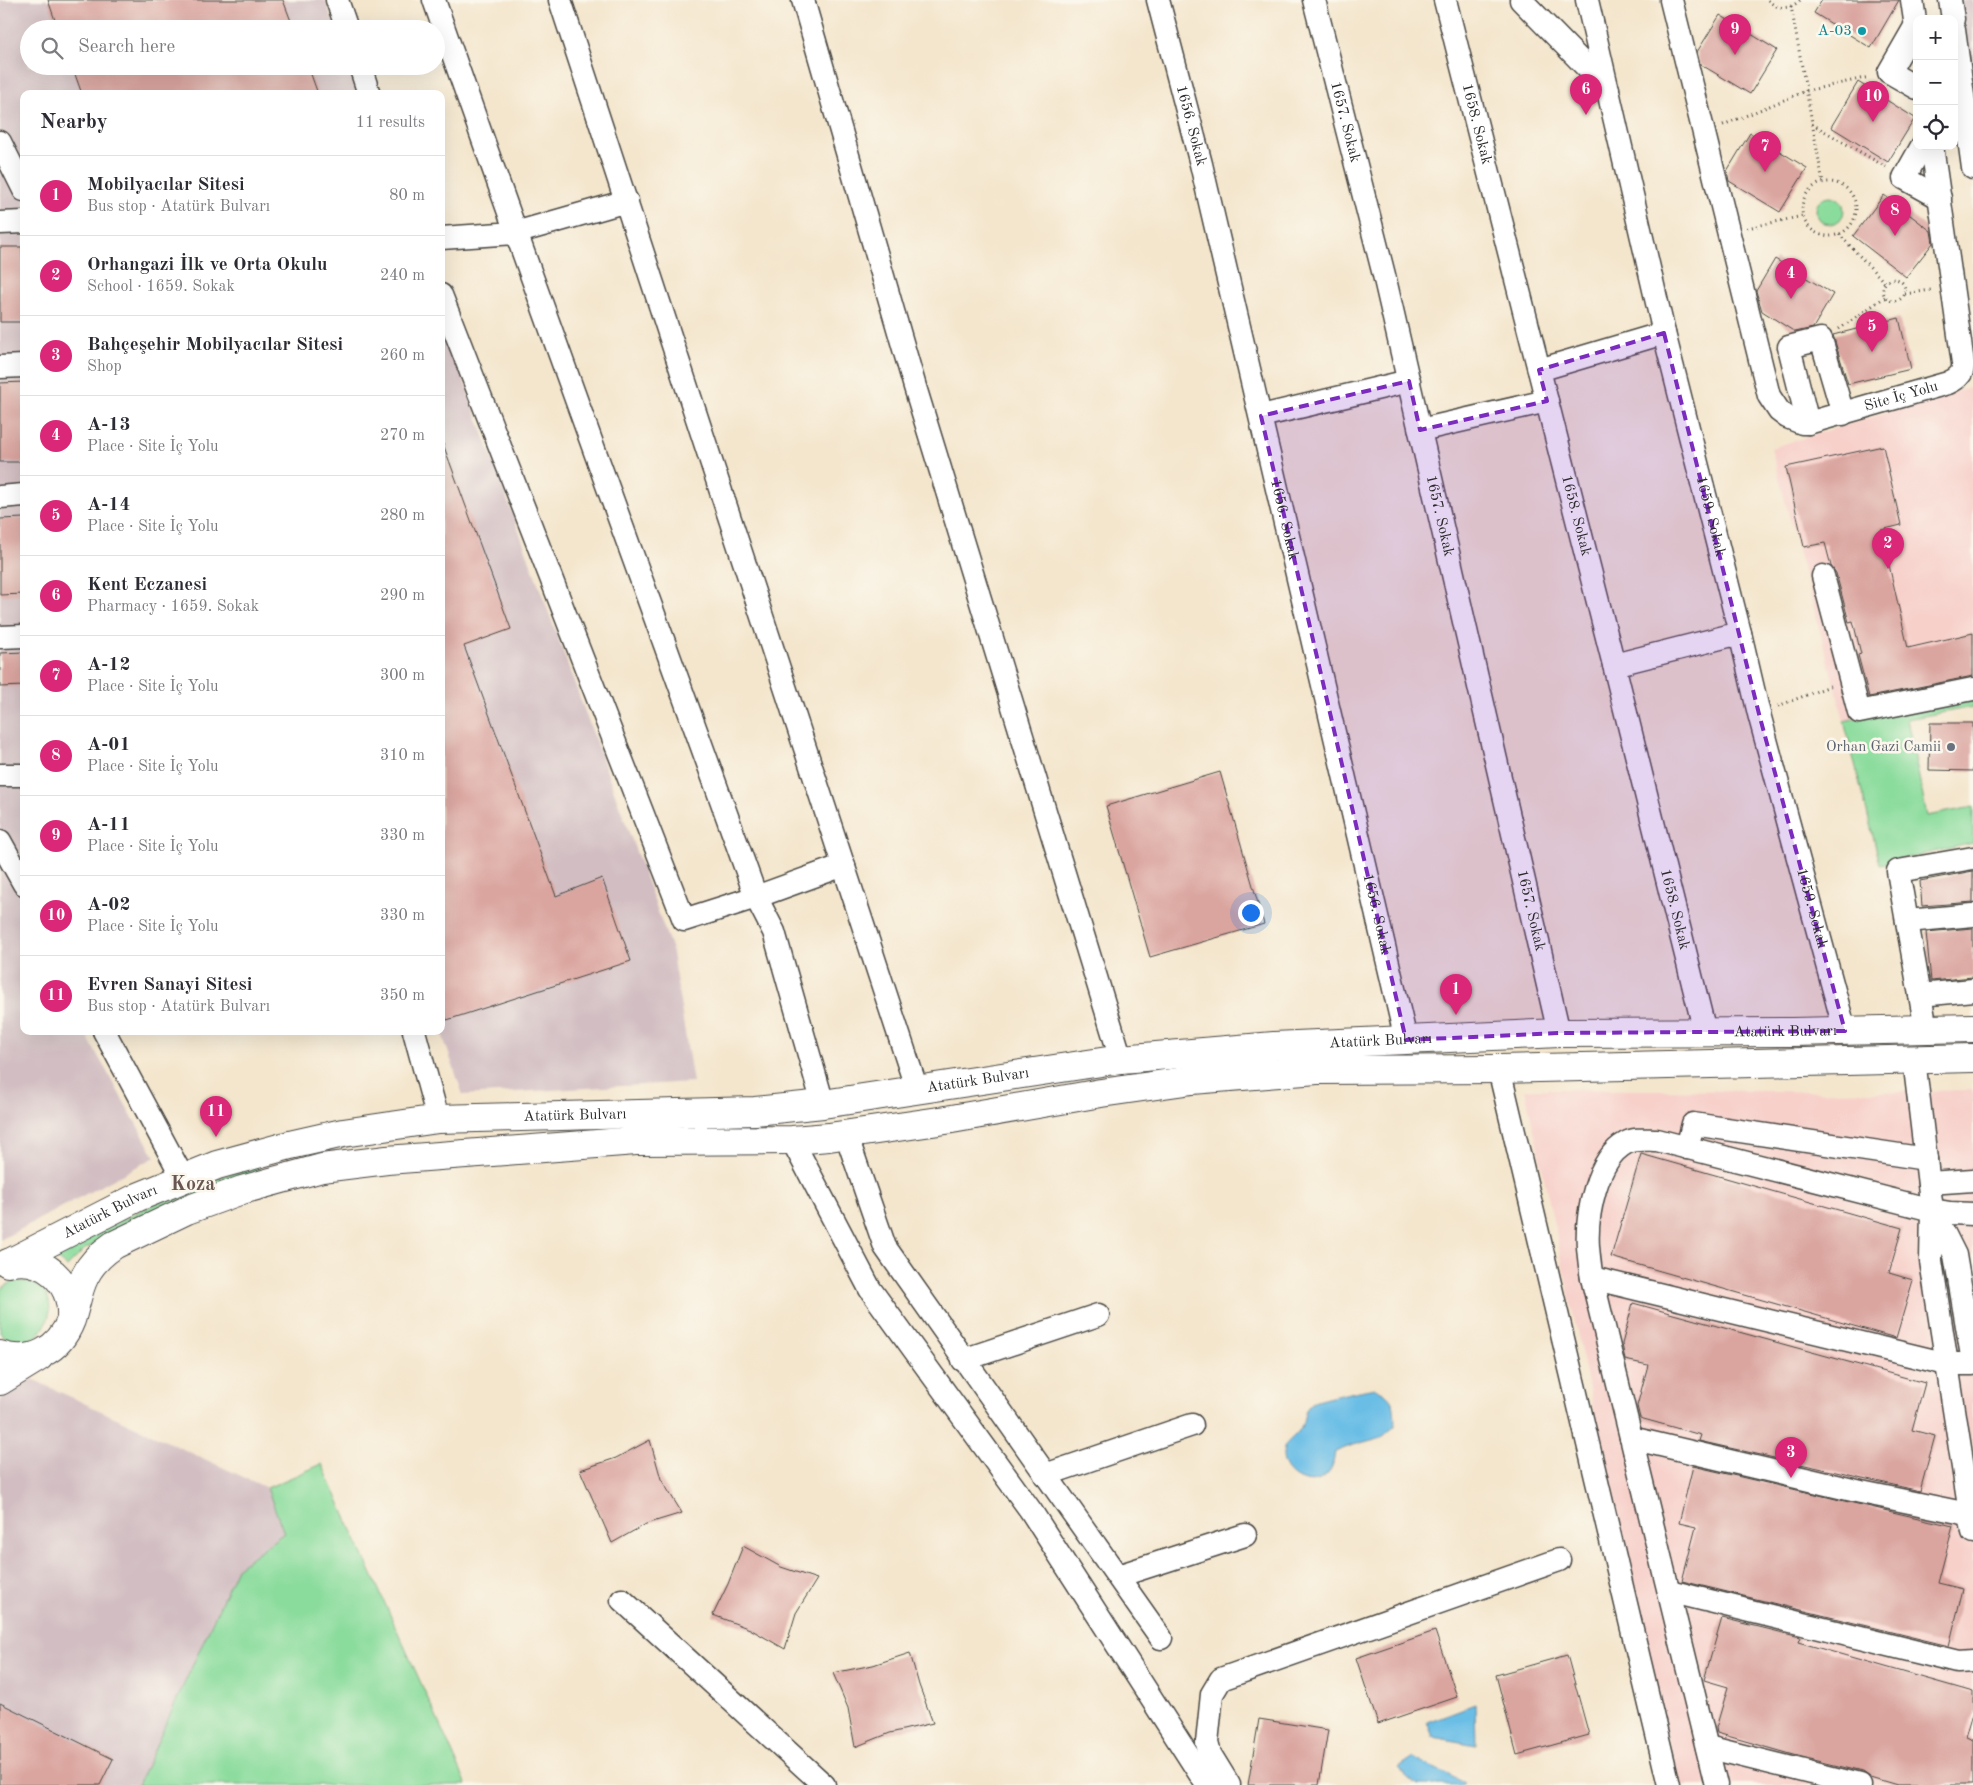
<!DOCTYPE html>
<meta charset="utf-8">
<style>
body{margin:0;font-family:"Old Standard TT",serif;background:#f7f7f7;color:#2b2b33}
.controls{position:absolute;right:15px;top:15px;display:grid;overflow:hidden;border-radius:10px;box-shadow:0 5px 20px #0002}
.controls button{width:45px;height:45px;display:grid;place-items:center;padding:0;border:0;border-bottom:1px solid #e1e1e2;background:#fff;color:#2b2b33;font:25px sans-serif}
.you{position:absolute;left:1250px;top:912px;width:18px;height:18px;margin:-12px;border:4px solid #fff;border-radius:50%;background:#1a73e8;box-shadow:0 0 0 8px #1a73e833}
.badge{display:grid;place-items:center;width:32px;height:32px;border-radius:50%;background:#db2777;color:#fff;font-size:16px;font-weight:700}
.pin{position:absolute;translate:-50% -41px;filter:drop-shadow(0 1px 2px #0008)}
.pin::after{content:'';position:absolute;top:26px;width:18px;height:15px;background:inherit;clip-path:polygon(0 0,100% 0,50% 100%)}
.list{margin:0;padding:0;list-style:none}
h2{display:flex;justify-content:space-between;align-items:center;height:65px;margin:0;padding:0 20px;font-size:21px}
h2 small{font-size:16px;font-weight:400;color:#7c7c81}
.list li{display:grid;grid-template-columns:32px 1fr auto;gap:15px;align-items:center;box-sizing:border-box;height:80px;padding:0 20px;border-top:1px solid #e1e1e2}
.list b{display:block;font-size:19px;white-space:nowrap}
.list p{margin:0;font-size:16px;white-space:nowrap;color:#7c7c81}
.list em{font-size:16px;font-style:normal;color:#7c7c81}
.icon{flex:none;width:28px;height:28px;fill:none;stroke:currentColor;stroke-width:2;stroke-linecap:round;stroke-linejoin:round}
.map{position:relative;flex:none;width:1973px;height:1785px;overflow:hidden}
.search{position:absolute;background:#fff;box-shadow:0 5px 20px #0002;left:20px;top:20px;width:425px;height:55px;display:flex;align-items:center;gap:12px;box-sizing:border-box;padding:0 18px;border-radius:28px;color:#7c7c81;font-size:19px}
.panel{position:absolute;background:#fff;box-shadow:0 5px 20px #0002;left:20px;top:90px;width:425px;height:945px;border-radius:10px}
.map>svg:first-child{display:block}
.built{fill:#f7d0ca}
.industrial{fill:#d2bec2}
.green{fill:#8adc9c;stroke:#5a8464}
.water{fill:#6abee6;stroke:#4a7488}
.building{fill:#daa49f}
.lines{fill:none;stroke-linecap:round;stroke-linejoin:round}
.minor-casing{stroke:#494743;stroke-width:25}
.major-casing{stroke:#494743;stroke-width:30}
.path{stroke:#494743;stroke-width:3;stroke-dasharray:1 4;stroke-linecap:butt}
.minor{stroke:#fff;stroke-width:22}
.major{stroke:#fff;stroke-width:28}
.marked{fill:#7b2cbf;fill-opacity:0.2;stroke:#7b2cbf;stroke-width:4;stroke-dasharray:10 6;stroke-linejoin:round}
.culture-dot{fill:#0f9aa8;stroke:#fbf7ec;stroke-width:2}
.worship-dot{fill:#6b7280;stroke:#fbf7ec;stroke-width:2}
.labels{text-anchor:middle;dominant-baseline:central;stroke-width:5;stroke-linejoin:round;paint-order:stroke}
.culture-label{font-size:15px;fill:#0d838f;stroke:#fbf7ec;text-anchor:end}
.street-label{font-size:15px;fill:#2b2b2b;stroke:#fbf7ec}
.worship-label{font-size:15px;fill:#5b616d;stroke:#fbf7ec;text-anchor:end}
.district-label{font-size:20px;font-weight:bold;fill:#685554;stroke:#fbf7ec}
</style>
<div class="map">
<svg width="1973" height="1785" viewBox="0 0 1973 1785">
<rect width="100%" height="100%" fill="#fbf7ec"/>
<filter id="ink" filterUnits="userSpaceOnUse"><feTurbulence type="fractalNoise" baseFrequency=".02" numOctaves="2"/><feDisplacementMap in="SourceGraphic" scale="10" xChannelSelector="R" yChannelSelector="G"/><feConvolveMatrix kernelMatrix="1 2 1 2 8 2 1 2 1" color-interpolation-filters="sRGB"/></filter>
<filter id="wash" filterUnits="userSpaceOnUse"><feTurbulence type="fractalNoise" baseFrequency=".0096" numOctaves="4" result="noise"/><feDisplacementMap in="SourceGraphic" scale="20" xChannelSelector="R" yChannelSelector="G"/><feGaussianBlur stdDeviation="1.12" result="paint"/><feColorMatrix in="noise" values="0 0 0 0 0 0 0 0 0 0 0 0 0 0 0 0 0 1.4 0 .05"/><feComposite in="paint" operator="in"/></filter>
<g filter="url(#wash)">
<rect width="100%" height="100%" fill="#f4e6cd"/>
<g class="built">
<polygon points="1973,386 1973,691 1844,721 1771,448"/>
<polygon points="1525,1089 1869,1092 1973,1090 1973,1785 1679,1785 1644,1645"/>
</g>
<g class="industrial">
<polygon points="0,0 325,0 336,29 29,29 29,66 349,66 359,94 24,94 24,1031 84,1031 155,1157 0,1240"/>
<polygon points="1950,0 1973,0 1973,168"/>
<polygon points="441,318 671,947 693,1082 463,1095 441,1031"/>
<polygon points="32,1379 267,1488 284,1533 237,1568 138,1785 0,1785 0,1399"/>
</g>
<g class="green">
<circle cx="1830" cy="210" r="14"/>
<polygon points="1973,691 1973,707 1907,719 1927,816 1973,807 1973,843 1880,864 1844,721"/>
<polygon points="258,1164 260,1171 85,1249 67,1267 51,1255 178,1192"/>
<path d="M 14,1281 C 80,1279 42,1370 0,1333 L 0,1289 Z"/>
<polygon points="322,1464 467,1785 138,1785 237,1568 284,1533 267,1488"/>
</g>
<g class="water">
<path d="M 1375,1388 C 1396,1397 1394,1405 1395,1426 L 1382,1437 L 1350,1446 L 1335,1452 C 1334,1458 1333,1466 1330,1471 C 1315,1495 1276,1475 1284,1448 C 1287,1440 1298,1435 1301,1427 C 1305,1419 1303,1410 1312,1403 C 1318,1399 1364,1390 1375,1388 Z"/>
<polygon points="1475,1704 1476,1745 1433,1737 1427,1722"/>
<polygon points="1413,1758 1465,1783 1463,1785 1417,1785 1398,1768"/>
</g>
<g id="blocks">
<g class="building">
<polygon points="48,0 283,0 294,29 58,29"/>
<polygon points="1822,0 1899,0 1871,48 1814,13"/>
<polygon points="1720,15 1777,50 1750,94 1700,64 1697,52"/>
<polygon points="72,66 308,66 318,94 82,94"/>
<polygon points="1858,82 1915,118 1888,162 1831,127"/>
<polygon points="1750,133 1807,168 1780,212 1729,181 1727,171"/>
<polygon points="1884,195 1931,231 1933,243 1906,277 1853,236"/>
<polygon points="0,247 22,247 24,322 0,322"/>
<polygon points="1775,259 1833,294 1813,328 1795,332 1762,311 1756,291"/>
<polygon points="1899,318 1911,369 1848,384 1833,335"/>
<polygon points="24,382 24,462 0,462 0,383"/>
<polygon points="443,444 511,629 464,646 556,896 602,878 631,961 447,1020 441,1006 441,445"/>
<polygon points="1883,446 1901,525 1881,530 1908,648 1973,633 1973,676 1869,697 1858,655 1861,654 1853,621 1849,622 1836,573 1831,566 1825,543 1804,547 1786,467"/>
<polygon points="24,518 24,594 0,595 0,519"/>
<polygon points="24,652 24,686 0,687 0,653"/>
<polygon points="1930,723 1973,723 1973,771 1929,770"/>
<polygon points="1220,772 1264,924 1150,957 1106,806"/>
<polygon points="1973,871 1973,902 1922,906 1920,881"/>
<polygon points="1973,928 1973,977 1931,981 1926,932"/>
<polygon points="1641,1154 1902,1228 1889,1273 1913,1280 1896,1338 1611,1257"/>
<polygon points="1633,1303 1925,1383 1912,1430 1935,1436 1920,1491 1699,1441 1701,1435 1640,1418 1637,1406 1648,1365 1625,1360 1622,1344"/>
<polygon points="650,1440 661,1479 682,1513 646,1524 612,1543 580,1470 616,1458"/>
<polygon points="1693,1466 1953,1526 1938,1583 1963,1589 1949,1646 1682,1581 1696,1527 1679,1523"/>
<polygon points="743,1546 781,1567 817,1579 796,1613 785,1649 750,1629 713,1615 728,1584"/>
<polygon points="1722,1618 1800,1637 1798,1642 1973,1692 1973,1713 1966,1737 1973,1740 1973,1785 1897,1785 1870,1777 1863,1772 1794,1755 1717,1733 1716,1728 1728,1687 1704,1680"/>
<polygon points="1435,1631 1457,1697 1378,1724 1356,1658"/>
<polygon points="910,1653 919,1685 933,1723 890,1733 855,1747 848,1708 833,1673 873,1665"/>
<polygon points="1567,1655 1589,1735 1517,1755 1496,1675"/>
<polygon points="0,1703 113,1759 100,1785 0,1785"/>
<polygon points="1259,1719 1328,1730 1319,1785 1248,1785"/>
</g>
</g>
</g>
<g filter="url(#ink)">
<use href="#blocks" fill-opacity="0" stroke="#494743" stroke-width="1"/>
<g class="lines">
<defs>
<g id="minor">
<polyline points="337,0 347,29"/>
<path d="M 434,0 C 538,300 649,598 756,897 L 774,932 L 823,1104"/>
<polyline points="560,0 917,1090"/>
<polyline points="803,0 915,387 1121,1059"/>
<path id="s1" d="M 1158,0 L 1201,164 L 1406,1040"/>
<path id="s2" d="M 1314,0 L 1384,275 L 1559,1033"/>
<path id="s3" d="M 1445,0 L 1614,665 L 1705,1032"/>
<polyline points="1521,0 1608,89"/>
<path id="s4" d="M 1587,0 L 1664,333 L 1740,633 L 1759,714 L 1845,1031"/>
<path id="s5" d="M 1671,0 L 1769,396 L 1779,411 L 1787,417 L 1802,423 L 1808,423 L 1948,383 C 1957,379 1964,374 1963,363 L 1932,146"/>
<polyline points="1912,0 1917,34"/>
<polyline points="1950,0 1953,19"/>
<polyline points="1916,25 1889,72 1917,88"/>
<polyline points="1954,30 1973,168"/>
<polyline points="360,66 369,94"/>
<polyline points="0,142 24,190"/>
<polyline points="1922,146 1904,178 1940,198"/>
<polyline points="0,223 24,222"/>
<polyline points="441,238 515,233 627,201"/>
<polyline points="441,295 684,920 756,897 844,865"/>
<polyline points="0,367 24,366"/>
<polyline points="1539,370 1664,333"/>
<polyline points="1261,416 1409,381"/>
<polyline points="1808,423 1789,347 1821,339 1843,414"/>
<polyline points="1420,430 1547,401"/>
<polyline points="0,497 24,495"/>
<polyline points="1823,576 1859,712 1973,689"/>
<polyline points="0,637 24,636"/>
<polyline points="1614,665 1740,633"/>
<polyline points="0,775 24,775"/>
<polyline points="0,841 24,884"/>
<polyline points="1907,921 1973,915"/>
<polyline points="1920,995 1973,990"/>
<polyline points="1926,1029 1898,871 1973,858"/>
<polyline points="104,1031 183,1178"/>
<polyline points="414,1031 438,1119"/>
<polyline points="1914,1059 1932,1210 1931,1261 1973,1532"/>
<polyline points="1499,1069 1669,1785"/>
<polyline points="846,1134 885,1247 1161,1638"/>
<polyline points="792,1140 870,1289 1031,1511 1207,1785"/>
<polyline points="1687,1148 1693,1124 1926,1159"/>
<polyline points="1929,1183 1973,1180"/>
<polyline points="1934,1213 1955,1255 1973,1362"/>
<polyline points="1592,1278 1947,1364 1973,1364"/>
<polyline points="963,1360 1098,1315"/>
<polyline points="1631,1438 1861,1492 1973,1515"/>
<polyline points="1045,1475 1192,1425"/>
<polyline points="1118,1576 1245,1535"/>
<polyline points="1669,1591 1958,1662 1973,1661"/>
<polyline points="622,1600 824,1785"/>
<polyline points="1707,1747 1860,1785"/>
<polyline points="1229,1785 1210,1754 1207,1743 1212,1694 1221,1679 1559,1560"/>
<path d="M 1716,1785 L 1592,1278 C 1590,1268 1589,1258 1588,1247 C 1586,1216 1596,1159 1626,1143 C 1635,1138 1647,1140 1657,1140 L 1932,1210 L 1950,1213 L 1973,1214"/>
</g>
<g id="major">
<path id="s6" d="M 11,1262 L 138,1197 L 217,1165 L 290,1145 L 343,1133 L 438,1119 L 755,1111 L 823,1104 L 1121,1059 L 1274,1046 L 1559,1033 L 1792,1032 L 1973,1028"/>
<path d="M 8,1263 C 43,1254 73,1282 71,1317"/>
<path d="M 0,1355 C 31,1365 59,1351 71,1320 C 76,1305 78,1289 85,1276 C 92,1262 102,1253 114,1245 L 187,1210 L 242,1190 L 322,1168 L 387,1160 L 636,1141 L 792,1140 L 829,1137 L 946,1120 L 1101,1093 L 1192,1080 L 1317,1070 L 1499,1069 L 1973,1058"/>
<polyline points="0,1381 39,1357"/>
</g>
</defs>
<use href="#minor" class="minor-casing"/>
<use href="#major" class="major-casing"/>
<g class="path">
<path d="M 1768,0 C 1777,10 1790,10 1800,0"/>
<polyline points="1791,6 1823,183"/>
<polyline points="1812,124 1886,167"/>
<polyline points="1723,125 1806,91 1869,77"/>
<circle cx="1829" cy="209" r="27"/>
<polyline points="1747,228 1803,216"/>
<polyline points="1839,234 1885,283"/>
<circle cx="1894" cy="290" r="11"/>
<polyline points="1905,294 1931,290"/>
<polyline points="1839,329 1885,297"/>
<polyline points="1778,706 1830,686"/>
</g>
<use href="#minor" class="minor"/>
<use href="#major" class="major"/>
</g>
</g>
<path class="marked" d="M 1664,333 L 1759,714 L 1845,1031 L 1559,1033 L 1406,1040 L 1261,416 L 1409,381 L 1420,430 L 1547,401 L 1539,370 Z"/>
<circle class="culture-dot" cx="1862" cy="31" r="5"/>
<circle class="worship-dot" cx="1951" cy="747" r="5"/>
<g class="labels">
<g class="culture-label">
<text x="1852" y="31">A-03</text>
</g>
<g class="street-label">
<text stroke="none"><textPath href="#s2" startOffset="126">1657. Sokak</textPath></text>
<text stroke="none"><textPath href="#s3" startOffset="128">1658. Sokak</textPath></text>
<text stroke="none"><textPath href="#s1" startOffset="130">1656. Sokak</textPath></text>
<text stroke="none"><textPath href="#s5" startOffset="555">Site İç Yolu</textPath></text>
<text stroke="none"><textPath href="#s2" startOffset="531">1657. Sokak</textPath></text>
<text stroke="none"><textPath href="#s3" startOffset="532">1658. Sokak</textPath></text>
<text stroke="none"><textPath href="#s4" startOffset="531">1659. Sokak</textPath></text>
<text stroke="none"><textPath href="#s1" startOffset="535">1656. Sokak</textPath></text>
<text stroke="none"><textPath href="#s3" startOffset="938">1658. Sokak</textPath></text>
<text stroke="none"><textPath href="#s4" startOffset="936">1659. Sokak</textPath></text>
<text stroke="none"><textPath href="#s2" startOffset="936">1657. Sokak</textPath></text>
<text stroke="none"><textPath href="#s1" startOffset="940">1656. Sokak</textPath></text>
<text stroke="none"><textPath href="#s6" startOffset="1806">Atatürk Bulvarı</textPath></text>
<text stroke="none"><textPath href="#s6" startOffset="1401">Atatürk Bulvarı</textPath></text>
<text stroke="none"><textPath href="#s6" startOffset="996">Atatürk Bulvarı</textPath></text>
<text stroke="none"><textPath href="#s6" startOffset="591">Atatürk Bulvarı</textPath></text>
<text stroke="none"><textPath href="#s6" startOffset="111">Atatürk Bulvarı</textPath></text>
</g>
<g class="worship-label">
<text x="1941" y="747">Orhan Gazi Camii</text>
</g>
<g class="district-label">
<text x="193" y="1185">Koza</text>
</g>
</g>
</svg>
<div class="controls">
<button>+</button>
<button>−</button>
<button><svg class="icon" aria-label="locate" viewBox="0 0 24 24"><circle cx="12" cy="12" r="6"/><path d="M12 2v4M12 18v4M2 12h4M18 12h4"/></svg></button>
</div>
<div class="you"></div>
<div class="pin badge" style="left:1456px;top:1015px">1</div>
<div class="pin badge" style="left:1888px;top:569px">2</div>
<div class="pin badge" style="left:1791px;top:1478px">3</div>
<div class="pin badge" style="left:1791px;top:299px">4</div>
<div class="pin badge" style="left:1872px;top:352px">5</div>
<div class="pin badge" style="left:1586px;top:115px">6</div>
<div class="pin badge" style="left:1765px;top:172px">7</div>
<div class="pin badge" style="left:1895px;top:236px">8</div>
<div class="pin badge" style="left:1735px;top:55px">9</div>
<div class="pin badge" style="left:1873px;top:122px">10</div>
<div class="pin badge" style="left:216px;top:1137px">11</div>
<div class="search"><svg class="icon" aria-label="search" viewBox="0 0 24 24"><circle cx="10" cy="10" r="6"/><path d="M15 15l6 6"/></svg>Search here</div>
<section class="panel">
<h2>Nearby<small>11 results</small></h2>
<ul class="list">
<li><span class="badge">1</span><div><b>Mobilyacılar Sitesi</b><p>Bus stop · Atatürk Bulvarı</p></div><em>80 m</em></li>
<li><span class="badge">2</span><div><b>Orhangazi İlk ve Orta Okulu</b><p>School · 1659. Sokak</p></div><em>240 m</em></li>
<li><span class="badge">3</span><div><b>Bahçeşehir Mobilyacılar Sitesi</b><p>Shop</p></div><em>260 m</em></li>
<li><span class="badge">4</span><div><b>A-13</b><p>Place · Site İç Yolu</p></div><em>270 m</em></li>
<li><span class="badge">5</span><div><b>A-14</b><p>Place · Site İç Yolu</p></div><em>280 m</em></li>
<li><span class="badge">6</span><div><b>Kent Eczanesi</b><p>Pharmacy · 1659. Sokak</p></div><em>290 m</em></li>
<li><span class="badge">7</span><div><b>A-12</b><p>Place · Site İç Yolu</p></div><em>300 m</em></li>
<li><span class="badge">8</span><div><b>A-01</b><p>Place · Site İç Yolu</p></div><em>310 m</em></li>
<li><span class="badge">9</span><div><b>A-11</b><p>Place · Site İç Yolu</p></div><em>330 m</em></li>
<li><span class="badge">10</span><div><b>A-02</b><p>Place · Site İç Yolu</p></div><em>330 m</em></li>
<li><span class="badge">11</span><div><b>Evren Sanayi Sitesi</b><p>Bus stop · Atatürk Bulvarı</p></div><em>350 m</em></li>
</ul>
</section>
</div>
